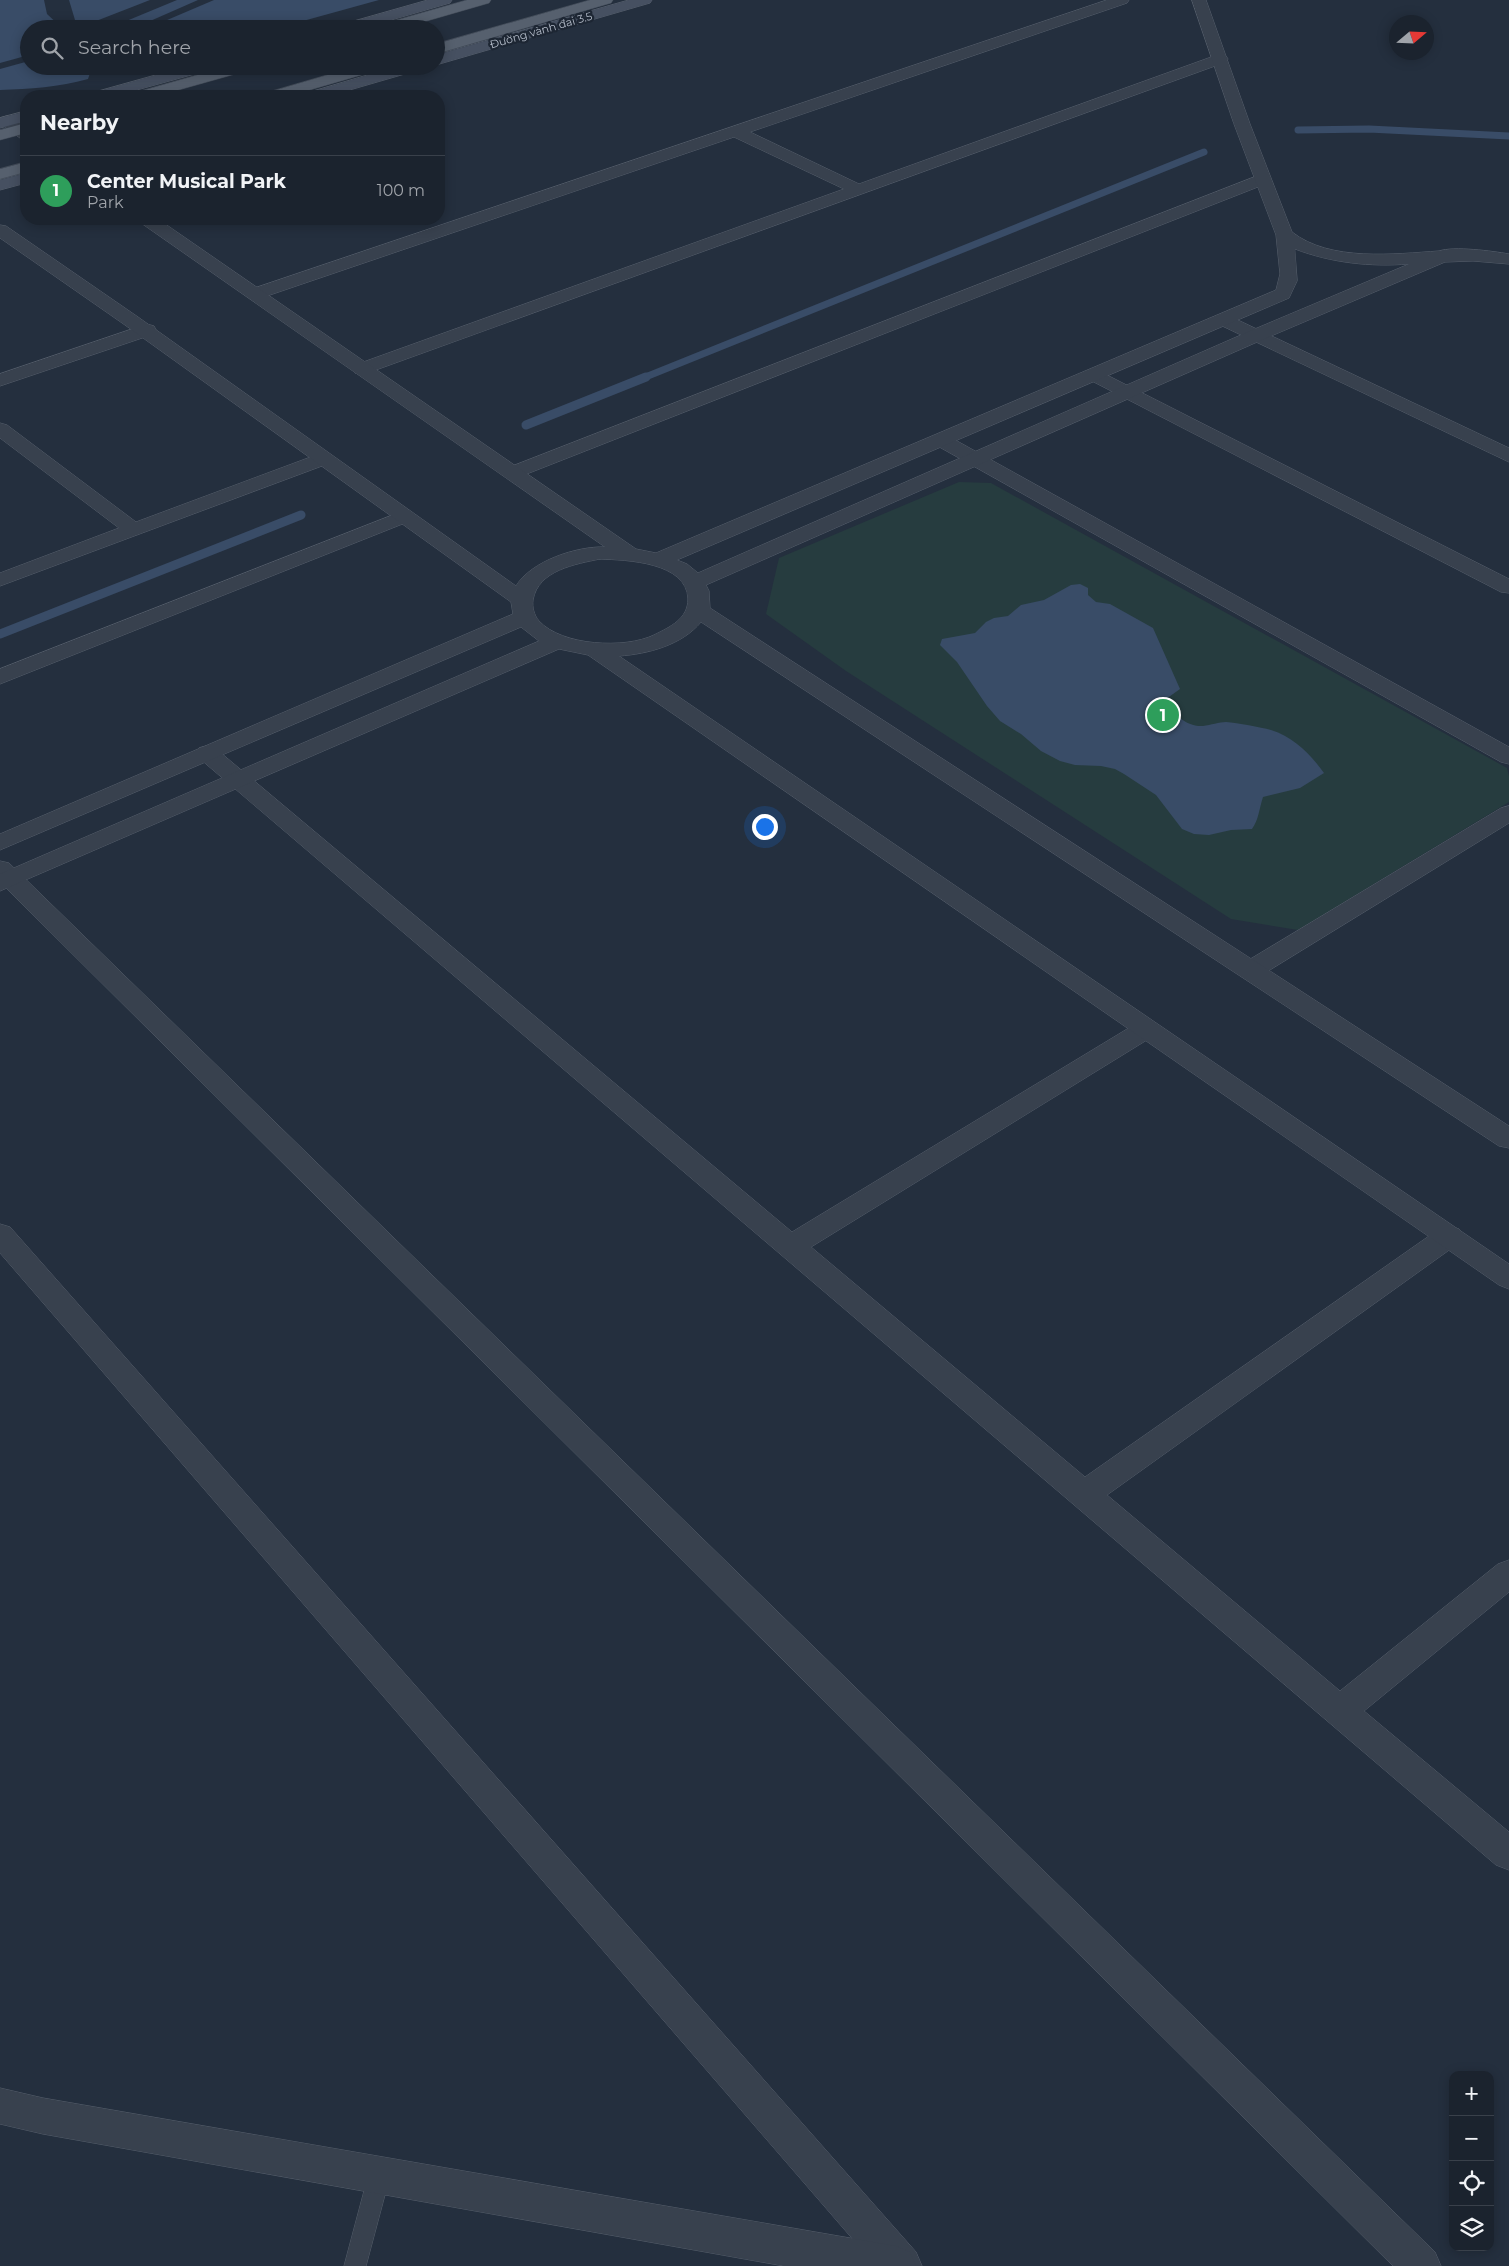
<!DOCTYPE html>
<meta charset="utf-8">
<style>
body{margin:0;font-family:Montserrat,sans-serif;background:#282f3a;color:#f1f3f6}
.controls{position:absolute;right:15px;bottom:15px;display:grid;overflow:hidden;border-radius:10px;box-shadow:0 2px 12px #0003}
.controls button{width:45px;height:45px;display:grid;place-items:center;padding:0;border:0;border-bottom:1px solid #39404a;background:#1b232e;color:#f1f3f6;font:25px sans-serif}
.compass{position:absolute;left:1389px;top:15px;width:45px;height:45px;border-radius:50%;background:#1b232e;box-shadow:0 2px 12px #0003;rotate:71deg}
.you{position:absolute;left:764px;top:826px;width:18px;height:18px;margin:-12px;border:4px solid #fff;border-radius:50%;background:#1a73e8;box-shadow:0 0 0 8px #1a73e833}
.badge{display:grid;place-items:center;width:32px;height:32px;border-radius:50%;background:#8c9099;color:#fff;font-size:16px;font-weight:700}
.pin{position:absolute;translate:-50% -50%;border:2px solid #fff;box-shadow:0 1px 5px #0006}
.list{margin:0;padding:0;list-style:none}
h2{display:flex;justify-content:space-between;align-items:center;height:65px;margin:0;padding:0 20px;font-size:21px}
h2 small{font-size:16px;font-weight:400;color:#a0a4aa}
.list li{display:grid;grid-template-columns:32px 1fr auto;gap:15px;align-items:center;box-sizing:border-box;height:70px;padding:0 20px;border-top:1px solid #39404a}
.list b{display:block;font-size:19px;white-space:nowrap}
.list p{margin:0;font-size:16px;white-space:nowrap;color:#a0a4aa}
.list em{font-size:16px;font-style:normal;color:#a0a4aa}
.icon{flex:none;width:28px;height:28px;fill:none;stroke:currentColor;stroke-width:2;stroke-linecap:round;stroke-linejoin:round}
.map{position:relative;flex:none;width:1509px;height:2266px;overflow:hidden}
.search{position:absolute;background:#1b232e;box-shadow:0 2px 12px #0003;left:20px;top:20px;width:425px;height:55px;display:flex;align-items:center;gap:12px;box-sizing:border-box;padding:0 18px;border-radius:28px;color:#a0a4aa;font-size:19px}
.panel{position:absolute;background:#1b232e;box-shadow:0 2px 12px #0003;left:20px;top:90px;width:425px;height:135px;border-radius:20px}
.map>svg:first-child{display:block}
.green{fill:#263c3f}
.water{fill:#394c67}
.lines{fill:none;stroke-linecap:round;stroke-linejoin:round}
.stream-far1{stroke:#394c67;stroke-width:7}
.stream{stroke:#394c67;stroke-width:9}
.service-casing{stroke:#565f6c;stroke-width:1}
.minor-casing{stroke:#565f6c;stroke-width:1}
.tertiary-casing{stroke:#565f6c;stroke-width:1}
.secondary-casing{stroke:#565f6c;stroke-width:1}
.primary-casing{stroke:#414a57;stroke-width:1}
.service{fill:#38414e;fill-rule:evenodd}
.minor{fill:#38414e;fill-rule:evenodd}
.tertiary{fill:#38414e;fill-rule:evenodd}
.secondary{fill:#465061;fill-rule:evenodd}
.primary{fill:#56606e;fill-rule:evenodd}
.labels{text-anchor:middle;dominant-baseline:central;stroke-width:4.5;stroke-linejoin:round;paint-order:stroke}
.far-street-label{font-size:11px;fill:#b4bcc9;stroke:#1d2633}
</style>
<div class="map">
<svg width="1509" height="2266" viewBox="0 0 1509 2266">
<rect width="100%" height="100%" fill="#242f3e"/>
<polygon class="green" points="959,482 991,483 1507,768 1509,776 1509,802 1298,930 1231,919 846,671 766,614 779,558"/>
<g class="water">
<polygon points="0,0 44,0 47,14 63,29 29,29 29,55 0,63"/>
<polygon points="69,0 150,0 91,23 83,23 75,20"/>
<polygon points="177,0 198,0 132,29 107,29"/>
<polygon points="214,0 379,0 274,29 146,29"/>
<path d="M 29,61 L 29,66 L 102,66 L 91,70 L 88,79 C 59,87 30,89 0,90 L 0,69 Z"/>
<path d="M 1080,584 L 1088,588 L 1088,595 L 1096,602 L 1110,604 L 1153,628 L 1180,689 L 1166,699 C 1173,714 1186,727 1203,726 C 1211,725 1219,722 1226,722 C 1238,723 1260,727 1271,730 C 1294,737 1311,755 1324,773 L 1300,788 L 1263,797 C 1259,809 1259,819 1252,829 L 1231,830 L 1209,835 L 1194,834 L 1182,829 L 1156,795 L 1124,774 L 1115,769 L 1101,766 L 1075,765 L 1060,761 L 1041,751 L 1021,734 L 1000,721 L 987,706 L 957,662 L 940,645 L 942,639 L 975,633 L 986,622 L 994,618 L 1008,616 L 1021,605 L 1044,600 L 1071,585 Z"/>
</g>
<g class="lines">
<g class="stream-far1">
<polyline points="1298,130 1369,129 1509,136"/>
<polyline points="643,378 1204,152"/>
</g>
<g class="stream">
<polyline points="526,425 646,377"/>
<polyline points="0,634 301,515"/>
</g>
<defs>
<polygon id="service" points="379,2166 387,2169 390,2176 366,2266 344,2266 368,2176 371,2169"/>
<g id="minor">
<polygon points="1107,0 1129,0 1127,3 750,132 859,184 1214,56 1226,56 1228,59 1226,62 362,375 355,373 352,369 355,365 844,189 734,137 261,298 255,299 249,298 246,294 249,290"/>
<polygon points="1262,174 1268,175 1270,179 1268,183 519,477 512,479 505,477 502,473 505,469"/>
<polygon points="1225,314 1509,448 1509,462 1218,324 1216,320 1218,316"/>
<polygon points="147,324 154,326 156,330 154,334 0,386 0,374"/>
<polygon points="1095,369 1509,579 1509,593 1501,592 1088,379 1085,375 1088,371"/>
<polygon points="0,423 7,425 136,522 316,455 323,453 330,455 333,459 330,463 0,586 0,573 119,528 0,438"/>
<polygon points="941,434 948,436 1509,747 1509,764 1501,762 934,444 931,440 934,436"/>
<polygon points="403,511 410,513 413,517 410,521 0,684 0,669"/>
<polygon points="207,746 215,748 792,1232 1137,1023 1146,1020 1155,1023 1159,1029 1155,1035 811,1247 1085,1477 1439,1229 1449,1226 1459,1229 1463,1236 1459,1243 1107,1495 1340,1691 1498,1564 1509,1560 1509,1592 1364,1711 1509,1832 1509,1870 1496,1865 199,758 195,753 199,748"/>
<polygon points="1509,806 1509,823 1260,976 1251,978 1242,976 1238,970 1242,964 1501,808"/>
<polygon points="0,861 9,863 1435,2252 1441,2266 1393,2266 0,882"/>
<polygon points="0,1224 10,1227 916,2252 922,2266 876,2266 0,1253"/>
</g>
<g id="tertiary">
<path d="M 1192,0 L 1206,0 L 1250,124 L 1292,232 C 1330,262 1395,254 1439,251 C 1454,246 1492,251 1509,254 L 1509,264 L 1473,261 L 1445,262 L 1264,339 L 706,585 L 709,591 L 710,608 L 1509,1126 L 1509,1148 L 1499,1146 L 701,622 C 682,645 648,654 619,656 L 1509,1264 L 1509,1289 L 1499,1285 L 588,655 L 559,649 L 0,891 L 0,874 L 539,641 L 521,627 L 0,850 L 0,834 L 513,614 L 511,602 L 125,325 L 0,238 L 0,225 L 6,226 L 138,317 L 516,586 C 531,561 577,546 605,547 L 141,223 L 138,219 L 158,219 L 636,549 L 656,553 L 1276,290 L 1280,274 L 1276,235 L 1234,124 ZM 1295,249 C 1332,263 1370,267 1409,264 L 1250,331 L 698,573 L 687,564 L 677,560 L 1289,298 L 1297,281 ZM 600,559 C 627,560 687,562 688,599 C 688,619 670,627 654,635 C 625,649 562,646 539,621 C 534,615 532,607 533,600 C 538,570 576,564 600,559 Z"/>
<polygon points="7,116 13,118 26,127 26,140 20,138 1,124 1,118"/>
<polygon points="0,2088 43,2098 896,2246 910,2252 916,2266 784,2266 43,2134 0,2124"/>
</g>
<g id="secondary">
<polygon points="428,0 452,0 450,3 360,29 335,29 337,26"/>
<polygon points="629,0 652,0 650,3 436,65 436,55"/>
<polygon points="188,66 215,66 213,69 115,96 90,96 92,93"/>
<polygon points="398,66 424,66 422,69 329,96 305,96 307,93"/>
<polygon points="26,111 26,121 0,128 0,118"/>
<polygon points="26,173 26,183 0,190 0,180"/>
</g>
<g id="primary">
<polygon points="467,0 491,0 489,3 399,29 374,29 376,26"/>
<polygon points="590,0 613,0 611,3 436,54 436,44"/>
<polygon points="229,66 255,66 253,69 157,96 132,96 134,93"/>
<polygon points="358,66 384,66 382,69 289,96 264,96 266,93"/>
<polygon points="26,123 26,133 0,140 0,130"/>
<polygon points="26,162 26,172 0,179 0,169"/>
</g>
</defs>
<use href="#service" class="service-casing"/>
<use href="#minor" class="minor-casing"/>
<use href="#tertiary" class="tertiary-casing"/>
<use href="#secondary" class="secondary-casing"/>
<use href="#primary" class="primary-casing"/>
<use href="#service" class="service"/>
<use href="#minor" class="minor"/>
<use href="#tertiary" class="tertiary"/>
<use href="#secondary" class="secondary"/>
<use href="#primary" class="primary"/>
</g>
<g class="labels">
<g class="far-street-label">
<text transform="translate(541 30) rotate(-16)">Đường vành đai 3.5</text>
</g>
</g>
</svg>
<div class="controls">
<button>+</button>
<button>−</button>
<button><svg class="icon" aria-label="locate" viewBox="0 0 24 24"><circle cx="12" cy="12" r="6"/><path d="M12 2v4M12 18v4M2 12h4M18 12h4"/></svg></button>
<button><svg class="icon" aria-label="layers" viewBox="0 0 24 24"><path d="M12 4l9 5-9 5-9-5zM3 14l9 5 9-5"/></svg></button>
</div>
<svg class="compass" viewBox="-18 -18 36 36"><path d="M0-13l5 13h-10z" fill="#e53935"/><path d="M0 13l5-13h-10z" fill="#a0a4aa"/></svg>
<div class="you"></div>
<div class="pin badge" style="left:1163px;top:715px;background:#2e9e5b">1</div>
<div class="search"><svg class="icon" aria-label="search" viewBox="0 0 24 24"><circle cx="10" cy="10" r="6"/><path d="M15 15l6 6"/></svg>Search here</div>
<section class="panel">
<h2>Nearby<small></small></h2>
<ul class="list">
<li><span class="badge" style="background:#2e9e5b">1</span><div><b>Center Musical Park</b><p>Park</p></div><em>100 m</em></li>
</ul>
</section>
</div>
